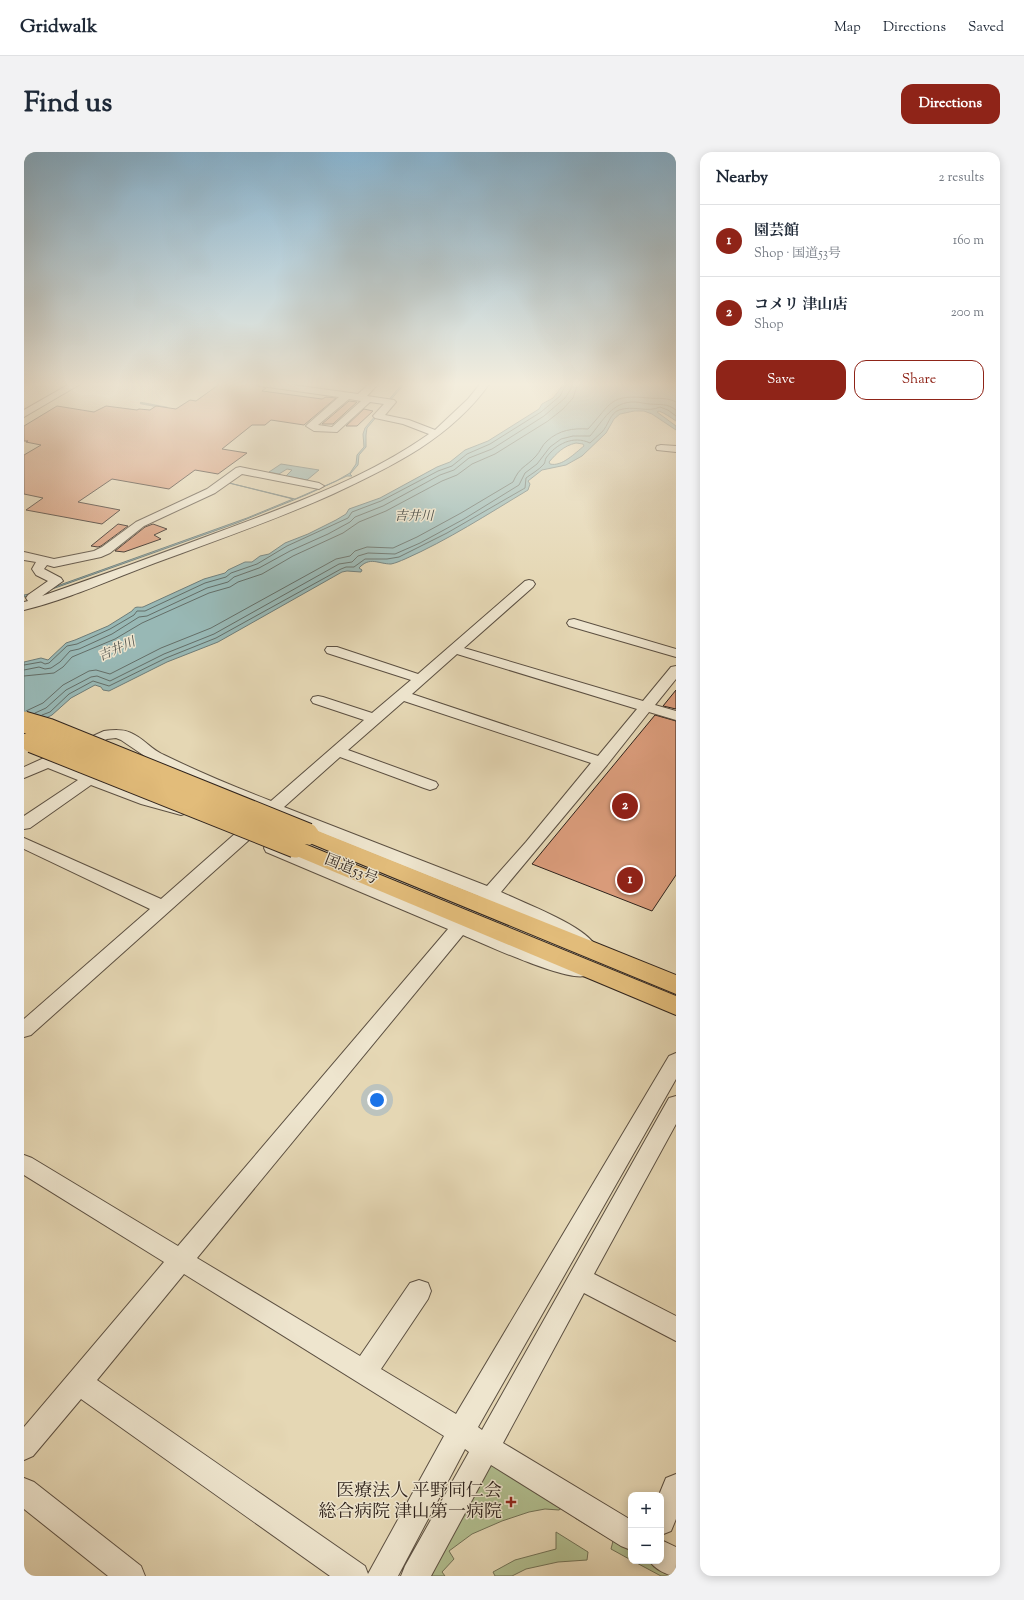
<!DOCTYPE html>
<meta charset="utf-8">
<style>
body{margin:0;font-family:"Sorts Mill Goudy","Noto Serif JP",serif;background:#f2f2f3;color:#1f2937}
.controls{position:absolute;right:12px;bottom:12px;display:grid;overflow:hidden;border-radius:8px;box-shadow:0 2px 10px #0003}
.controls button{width:36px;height:36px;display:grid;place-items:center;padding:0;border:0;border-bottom:1px solid #e0e1e3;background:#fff;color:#1f2937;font:20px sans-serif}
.you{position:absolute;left:353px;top:948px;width:14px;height:14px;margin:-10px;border:3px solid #fff;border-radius:50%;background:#1a73e8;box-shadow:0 0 0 6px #1a73e833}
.badge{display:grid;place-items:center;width:26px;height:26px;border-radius:50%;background:#8f2418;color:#fff;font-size:13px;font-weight:700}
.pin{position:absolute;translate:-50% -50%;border:2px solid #fff;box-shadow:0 1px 4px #0006}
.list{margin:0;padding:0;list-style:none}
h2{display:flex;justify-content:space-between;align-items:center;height:52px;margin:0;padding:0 16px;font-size:17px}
h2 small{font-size:13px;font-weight:400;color:#747a83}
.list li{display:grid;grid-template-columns:26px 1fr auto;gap:12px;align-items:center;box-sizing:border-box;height:72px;padding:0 16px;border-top:1px solid #e0e1e3}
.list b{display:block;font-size:15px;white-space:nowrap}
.list p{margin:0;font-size:13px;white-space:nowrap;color:#747a83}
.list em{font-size:13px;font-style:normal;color:#747a83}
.actions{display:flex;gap:8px;padding:12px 16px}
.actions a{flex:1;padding:9px 0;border:1px solid #8f2418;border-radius:12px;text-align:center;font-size:14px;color:#8f2418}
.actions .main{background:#8f2418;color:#fff}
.map{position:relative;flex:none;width:652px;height:1424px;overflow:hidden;border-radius:12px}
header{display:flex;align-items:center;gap:24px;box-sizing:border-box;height:56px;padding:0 20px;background:#fff;border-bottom:1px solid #e0e1e3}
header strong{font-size:19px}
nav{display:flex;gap:22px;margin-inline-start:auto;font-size:14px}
.intro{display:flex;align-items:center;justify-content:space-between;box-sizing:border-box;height:96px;padding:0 24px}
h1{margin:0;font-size:28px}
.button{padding:10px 18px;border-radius:12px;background:#8f2418;color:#fff;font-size:14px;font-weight:700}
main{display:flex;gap:24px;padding:0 24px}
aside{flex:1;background:#fff;border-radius:12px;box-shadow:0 2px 10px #0003}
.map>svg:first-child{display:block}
.green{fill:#b1bf90;stroke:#707156}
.water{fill:#98b8b5;stroke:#6e7c78;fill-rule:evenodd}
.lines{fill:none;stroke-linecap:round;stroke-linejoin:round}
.shore{stroke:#646e68;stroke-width:1}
.stream{stroke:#6e7c78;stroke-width:2.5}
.building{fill:#d99b7a;stroke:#2f231c}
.minor-casing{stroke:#5c5042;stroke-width:2}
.highway-casing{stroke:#2f231c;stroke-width:2}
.minor{fill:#eee5ce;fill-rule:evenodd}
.highway{fill:#e2bc7a;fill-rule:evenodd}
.highway-bridge-casing{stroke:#2f231c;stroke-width:23;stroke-linecap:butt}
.highway-bridge{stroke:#e2bc7a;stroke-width:21}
.poi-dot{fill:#8f2418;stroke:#eee5ce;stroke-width:1.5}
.labels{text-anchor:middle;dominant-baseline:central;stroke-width:3;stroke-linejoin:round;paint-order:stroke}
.far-water-label{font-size:13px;font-style:italic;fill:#4e504a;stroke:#eee5ce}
.street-label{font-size:15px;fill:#2f231c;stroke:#eee5ce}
.near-poi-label{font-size:18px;fill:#2f231c;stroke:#eee5ce;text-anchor:end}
</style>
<header>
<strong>Gridwalk</strong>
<nav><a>Map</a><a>Directions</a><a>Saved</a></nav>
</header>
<div class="intro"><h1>Find us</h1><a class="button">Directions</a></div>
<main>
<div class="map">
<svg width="652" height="1424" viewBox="0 0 652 1424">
<rect width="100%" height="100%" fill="#e5d7b4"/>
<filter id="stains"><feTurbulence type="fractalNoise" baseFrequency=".005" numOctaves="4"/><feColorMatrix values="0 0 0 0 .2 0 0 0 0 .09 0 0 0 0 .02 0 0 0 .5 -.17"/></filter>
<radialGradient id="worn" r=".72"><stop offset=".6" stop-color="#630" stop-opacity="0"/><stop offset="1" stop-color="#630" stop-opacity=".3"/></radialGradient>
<g class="green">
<polygon points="466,1310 539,1355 535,1358 521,1357 505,1360 478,1369 448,1382 425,1399 430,1407 418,1420 421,1424 402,1424"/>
<polygon points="552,1361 607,1396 607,1408 587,1397 589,1389 551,1366"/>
<polygon points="532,1380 564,1400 563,1408 534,1410 502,1417 488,1424 471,1424 469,1420 491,1408 532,1397"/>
<polygon points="609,1409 628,1409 652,1424 637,1424"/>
</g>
<g class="water">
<polygon points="379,231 381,231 343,276 342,283 342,295 335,303 334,313 326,322 328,324 323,324 282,343 213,371 17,441 0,445 0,443 19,439 223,366 269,347 201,330 271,347 312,329 326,321 332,312 333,303 340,295 339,282 341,276"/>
<path d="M 539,231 L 652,231 L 652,269 C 646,265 642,262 635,259 L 633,260 L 652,274 L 652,278 L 628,262 L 620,259 L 610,259 L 596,262 L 590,267 L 582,281 L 558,304 L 542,313 L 518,318 L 504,329 L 506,332 L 504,338 C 464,362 424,388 381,407 C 376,409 372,411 367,412 C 354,412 346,404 335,416 L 338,418 L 337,420 L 323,419 L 318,420 L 194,490 L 143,510 L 85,539 L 79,538 L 77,535 L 71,533 L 47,546 L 28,563 L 0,577 L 0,510 L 17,506 L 24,508 L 42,491 L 51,488 L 84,474 L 108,459 C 112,453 114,456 119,455 L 180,427 L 201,421 L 204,418 L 221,410 L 228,410 L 236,404 L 245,402 L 261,391 L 284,382 L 312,368 L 322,362 L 325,357 L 356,346 L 413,315 L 426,310 L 441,298 L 464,289 L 515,257 L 518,252 L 529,246 L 537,236 ZM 552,291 L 559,292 L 560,294 C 551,301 538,315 526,312 L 525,310 C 533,301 539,294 552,291 Z"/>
<polygon points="257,312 295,318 283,328 262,324 268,318 263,317 255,322 245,320"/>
</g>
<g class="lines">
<g class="shore">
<polyline points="0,513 17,510 21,512 25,511 43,494 53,492 86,477 110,463 113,459 121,459 181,431 202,425 207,421 233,412 263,394 324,366 328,360 357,349 414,319 428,314 443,302 466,292 517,260 536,244 543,231"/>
<polyline points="0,518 15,515 21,517 27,516 36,510 46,499 55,497 88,482 115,465 123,464 183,436 204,430 210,425 235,416 266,399 304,382 326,370 331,365 359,354 416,323 430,318 445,306 468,297 520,264 541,246 547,237 548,231"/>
<polyline points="0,524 30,521 39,515 48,505 91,487 118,471 185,441 206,435 214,430 238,422 269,404 319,381 335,370 362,359 418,329 433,323 448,312 471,302 524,269 539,257 549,246 554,231"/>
<path d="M 2,559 L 19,551 L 39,533 L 65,519 L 72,518 L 86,522 L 137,496 L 187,476 L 312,407 L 326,404 L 331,399 L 343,395 L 369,396 L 393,385 L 437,361 L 489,330 C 496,314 501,316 512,304 C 516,300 518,293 523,289 C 535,278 549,276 564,277 C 588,251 585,242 625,246 C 635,247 643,245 652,250"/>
<path d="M 11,561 L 22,556 L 42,538 L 67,525 L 73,524 L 86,529 L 140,502 L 190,482 L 315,412 L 328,410 L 334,404 L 344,401 L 371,402 L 396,391 L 440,367 L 495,333 L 501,321 L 513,312 L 526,295 L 537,287 L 549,284 L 566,284 C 579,269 588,249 611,250 C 616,250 621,252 626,252 C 636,253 643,251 652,258"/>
<path d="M 18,563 L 26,560 L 45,542 L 69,529 L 85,534 L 142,506 L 192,486 L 317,417 L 322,415 L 330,415 L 341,407 L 363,407 L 375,405 L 423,381 L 501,336 L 502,326 C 507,322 515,318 520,312 C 521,311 521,308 522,306 C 532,292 549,283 566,291 C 570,287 574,284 578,280 C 584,274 586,261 595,258 C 609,253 624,261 636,255 L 644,258 L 652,264"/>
</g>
<polyline class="stream" points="117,251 143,256"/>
</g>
<g class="building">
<polygon points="197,231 224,231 242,236 238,239 298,247 302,245 312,246 280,273 247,268 241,273 228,273 198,297 223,301 194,322 171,318 145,337 88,327 54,350 96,358 78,372 2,358 19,346 0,342 0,303 17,293 2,290 4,289 0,289 0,274 33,254 70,260 82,254 113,258 115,257 126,258 132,254 152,257 166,248 172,249"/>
<polygon points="325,249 333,250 309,272 298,272"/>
<polygon points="340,257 349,259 333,274 322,274"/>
<polygon points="94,372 104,374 77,394 74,395 67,394"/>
<polygon points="129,372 143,377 130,383 137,387 100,400 91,399 121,375"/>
<polygon points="652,538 652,557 639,554"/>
<polygon points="631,563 652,569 652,723 628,759 508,712"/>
</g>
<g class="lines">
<defs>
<g id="minor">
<polygon points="47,231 58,231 0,265 0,258"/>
<path d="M 233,231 L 254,231 L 334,242 L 346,231 L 355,231 L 343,244 L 370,248 L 372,250 L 361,263 L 385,268 L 411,278 L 444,247 L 457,231 L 466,231 C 427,286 369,314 309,342 C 251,368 191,389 131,411 C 88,427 45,447 0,458 L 0,450 L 4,449 L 2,446 L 4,443 L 24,429 L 12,423 L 8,417 L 12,410 L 0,408 L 0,400 L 30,407 L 70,399 L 78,395 L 112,370 L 183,337 L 212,316 L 216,315 L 295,331 L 300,334 L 295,337 L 218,322 L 191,341 L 120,374 L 86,401 L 77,405 L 30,415 L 23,413 L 20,417 L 37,426 L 39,429 L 18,444 C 76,424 134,403 192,381 C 264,354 341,327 405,282 L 379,272 L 351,266 L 349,264 L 360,252 L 346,250 L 313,280 L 290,279 L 282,274 L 284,272 L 315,245 L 237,234 ZM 325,247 L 337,249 L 308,275 L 294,273 Z"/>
<polygon points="637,293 652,294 652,300 633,298 632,296 633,294"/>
<path d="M 505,428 L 509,429 L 511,432 L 509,435 L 440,496 L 619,549 L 647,515 L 652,514 L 652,527 L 631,553 L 652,559 L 652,568 L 625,560 L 583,613 L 477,740 C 500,751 559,773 571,793 L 568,797 L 562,799 L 556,797 L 536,782 L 469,750 C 464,756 460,756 453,754 L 450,750 L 454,744 L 183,635 L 170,627 L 128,609 L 97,588 L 92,586 L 83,587 L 37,611 L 129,646 L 163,655 L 165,658 L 163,661 L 157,663 L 117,652 L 67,633 L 6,676 L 0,677 L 0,664 L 54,628 L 24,616 L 0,626 L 0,615 L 80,579 C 89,578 99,577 107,581 C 119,586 128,598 140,603 C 175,620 211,635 247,649 L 340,568 L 289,551 L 287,548 L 289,545 L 294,544 L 299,545 L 348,561 L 387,528 L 303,501 L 301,498 L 303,495 L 313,495 L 394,522 L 501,429 ZM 433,502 L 613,557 L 574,604 L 388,542 ZM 380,549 L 567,611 L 502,690 L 463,734 L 260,655 L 316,605 L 400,636 L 406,638 L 412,636 L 414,633 L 412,630 L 324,598 Z"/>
<polygon points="550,467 652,497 652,505 545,474 543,471 545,468"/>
<polygon points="219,679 225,680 227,684 225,688 7,883 0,885 0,867 126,757 0,697 0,686 137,747 213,680"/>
<path d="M 248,691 L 433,767 C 438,761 442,761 449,763 L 452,767 L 448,773 L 531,806 L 561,814 L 563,819 L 561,824 C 541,829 462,793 439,783 L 173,1106 L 336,1204 L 386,1131 L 395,1128 L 404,1131 L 407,1139 L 404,1147 L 357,1217 L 432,1262 L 645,904 L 652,901 L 652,927 L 454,1275 L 458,1278 L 645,946 L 652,944 L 652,972 L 570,1122 L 652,1164 L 652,1189 L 560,1141 L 479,1291 L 607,1368 L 607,1398 L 597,1394 L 467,1313 L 407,1424 L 377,1424 L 381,1414 L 445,1300 L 441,1297 L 374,1424 L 306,1424 L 57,1247 L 9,1304 L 0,1308 L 0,1275 L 140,1110 L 0,1023 L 0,1003 L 8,1006 L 154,1094 L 424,777 L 242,700 L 240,696 L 242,692 ZM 160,1122 L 420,1284 L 344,1422 L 341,1414 L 73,1228 Z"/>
<polygon points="652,1322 652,1367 647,1379 637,1383 637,1343 635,1343 642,1326"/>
<polygon points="0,1326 10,1330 117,1414 121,1424 84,1424 0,1357"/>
<path d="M 637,1388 L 652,1395 L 652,1424 C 644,1424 629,1416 626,1409 L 637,1409 Z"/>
</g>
<g id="highway">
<polygon points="284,675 652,823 652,842 276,687 273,682 276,677"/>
<polygon points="271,688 652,844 652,863 263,700 260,695 263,690"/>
</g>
</defs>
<use href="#minor" class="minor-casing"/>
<use href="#highway" class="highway-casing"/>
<use href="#minor" class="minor"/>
<use href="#highway" class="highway"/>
<defs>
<g id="highway-bridge">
<polyline points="0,570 24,577 284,682"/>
<polyline points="8,590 271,695"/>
</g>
</defs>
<use href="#highway-bridge" class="highway-bridge-casing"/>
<use href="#highway-bridge" class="highway-bridge"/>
</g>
<linearGradient id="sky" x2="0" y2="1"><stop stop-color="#88b6d4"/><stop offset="0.54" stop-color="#f3eddd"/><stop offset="1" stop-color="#f3eddd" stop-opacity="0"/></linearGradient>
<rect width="652" height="430" fill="url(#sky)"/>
<path class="poi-dot" d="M485 1344h4v4h4v4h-4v4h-4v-4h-4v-4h4z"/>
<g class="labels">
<g class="far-water-label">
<text x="390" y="365">吉井川</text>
<text transform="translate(93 498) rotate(-24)">吉井川</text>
</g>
<g class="street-label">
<text transform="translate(327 718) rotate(22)">国道53号</text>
</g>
<g class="near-poi-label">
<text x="478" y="1340">医療法人 平野同仁会<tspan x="478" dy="21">総合病院 津山第一病院</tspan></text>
</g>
</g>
<rect width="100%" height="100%" filter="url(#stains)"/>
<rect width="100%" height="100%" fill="url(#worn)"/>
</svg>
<div class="controls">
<button>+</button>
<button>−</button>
</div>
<div class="you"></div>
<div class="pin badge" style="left:606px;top:728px">1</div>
<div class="pin badge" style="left:601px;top:654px">2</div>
</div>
<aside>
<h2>Nearby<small>2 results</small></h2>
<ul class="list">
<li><span class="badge">1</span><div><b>園芸館</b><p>Shop · 国道53号</p></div><em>160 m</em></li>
<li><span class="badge">2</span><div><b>コメリ 津山店</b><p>Shop</p></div><em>200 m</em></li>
</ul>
<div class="actions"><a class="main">Save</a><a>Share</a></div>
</aside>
</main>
